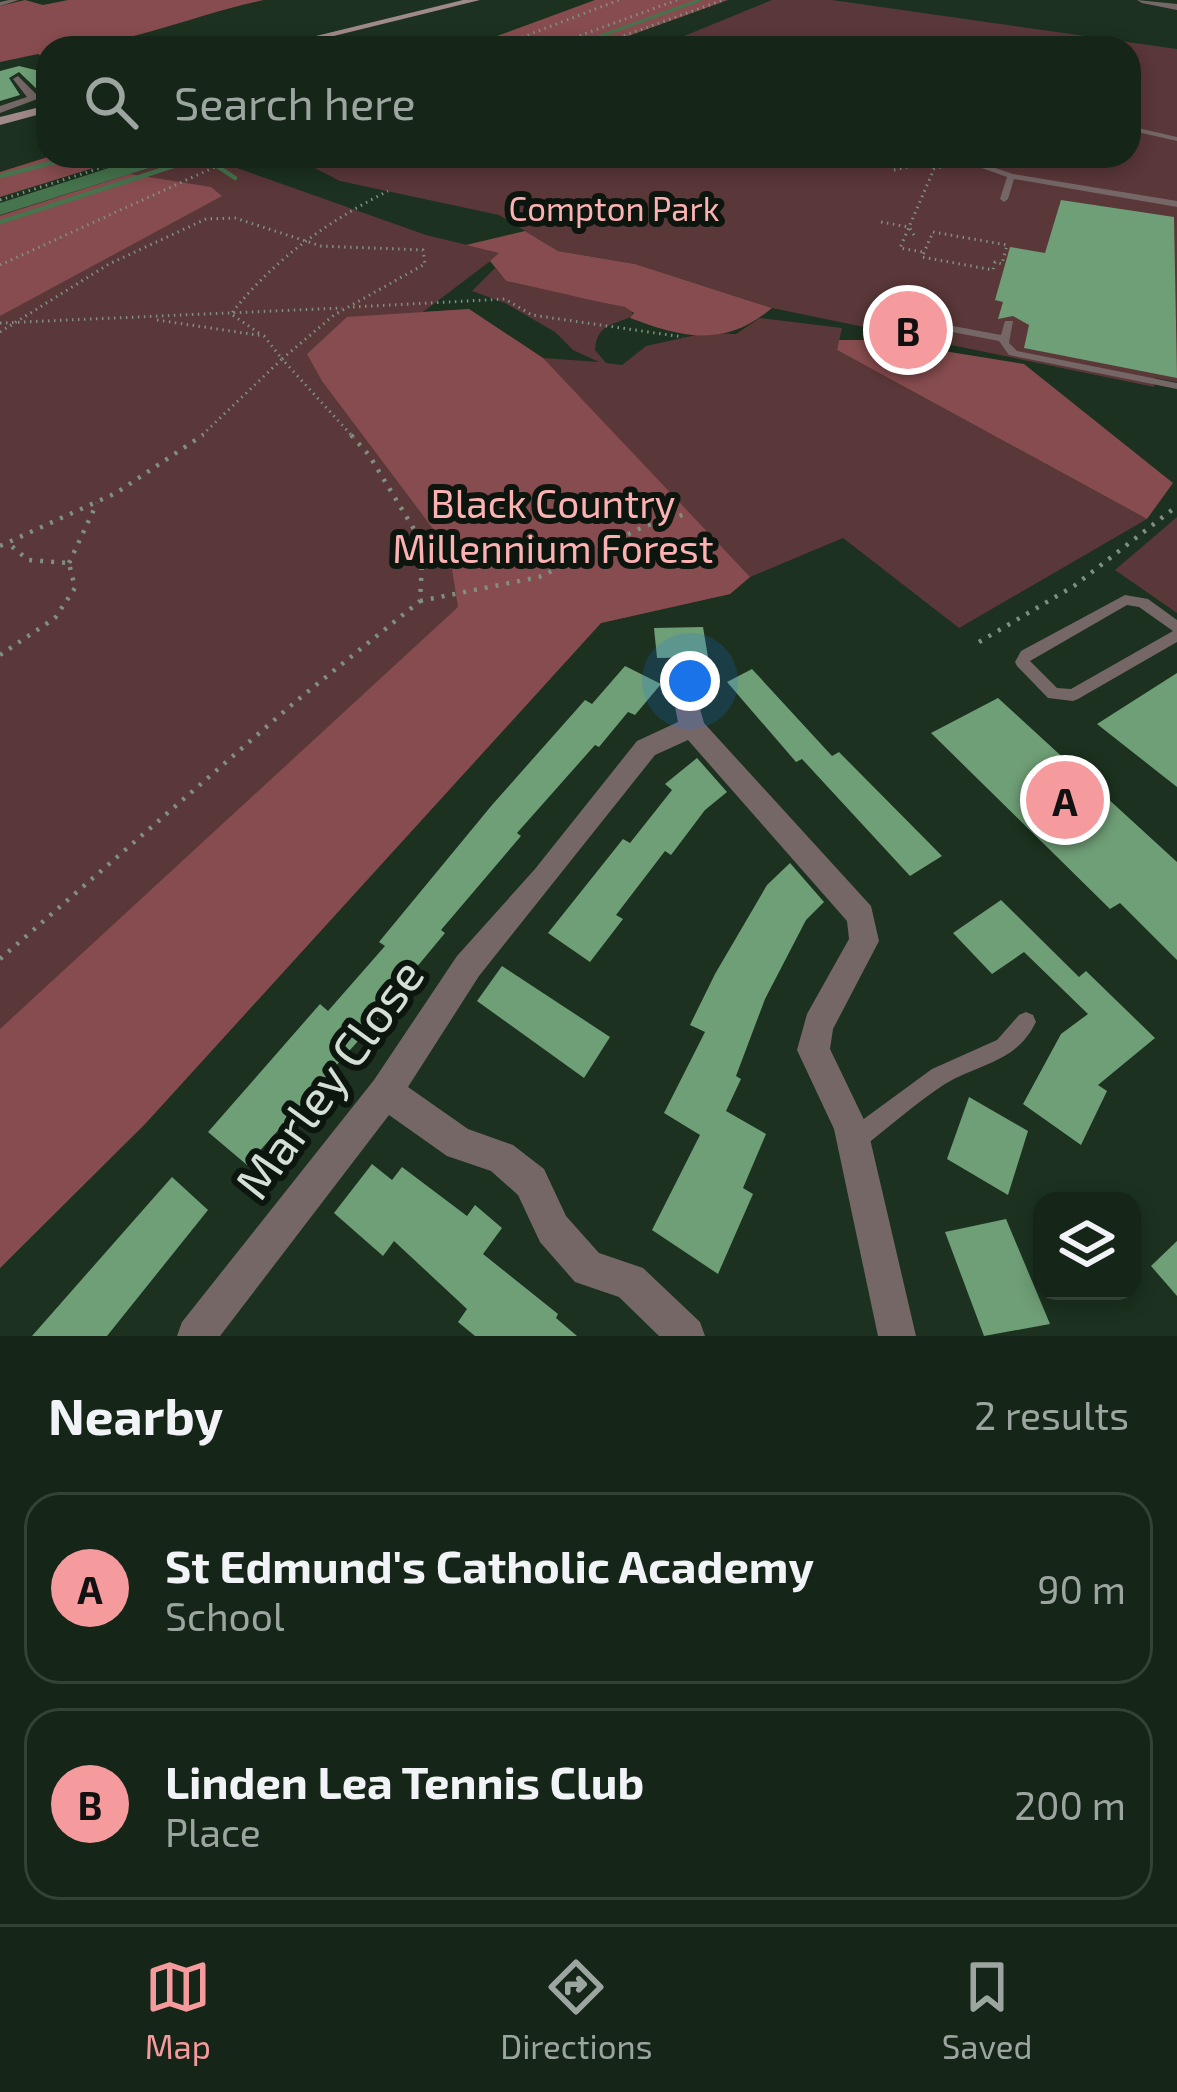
<!DOCTYPE html>
<style>
body{margin:0;font-family:"Exo 2",sans-serif;background:#1e2d20;color:#f1f3f6}
.controls{position:absolute;right:36px;bottom:36px;display:grid;overflow:hidden;border-radius:24px;box-shadow:0 6px 18px #0003}
.controls button{width:108px;height:108px;display:grid;place-items:center;padding:0;border:0;border-bottom:3px solid #344236;background:#152517;color:#f1f3f6;font:60px sans-serif}
.you{position:absolute;left:690px;top:681px;width:42px;height:42px;margin:-30px;border:9px solid #fff;border-radius:50%;background:#1a73e8;box-shadow:0 0 0 18px #1a73e833}
.badge{display:grid;place-items:center;width:78px;height:78px;border-radius:50%;background:#f59b9d;color:#111;font-size:39px;font-weight:700}
.pin{position:absolute;translate:-50% -50%;border:6px solid #fff;box-shadow:0 3px 12px #0006}
.list{margin:0;padding:0;list-style:none}
h2{display:flex;justify-content:space-between;align-items:center;height:156px;margin:0;padding:0 48px;font-size:51px}
h2 small{font-size:39px;font-weight:400;color:#9da5a1}
.list li{display:grid;grid-template-columns:78px 1fr auto;gap:36px;align-items:center;box-sizing:border-box;height:192px;margin:0 24px 24px;padding:0 24px;border:3px solid #344236;border-radius:36px}
.list b{display:block;font-size:45px;white-space:nowrap}
.list p{margin:0;font-size:39px;white-space:nowrap;color:#9da5a1}
.list em{font-size:39px;font-style:normal;color:#9da5a1}
.icon{flex:none;width:66px;height:66px;fill:none;stroke:currentColor;stroke-width:2;stroke-linecap:round;stroke-linejoin:round}
.map{position:relative;flex:none;width:1177px;height:1336px;overflow:hidden}
.search{position:absolute;background:#152517;box-shadow:0 6px 18px #0003;left:36px;right:36px;top:36px;height:132px;display:flex;align-items:center;gap:30px;box-sizing:border-box;padding:0 42px;border-radius:36px;color:#9da5a1;font-size:45px}
.sheet{height:588px;background:#152517}
nav{display:flex;justify-content:space-around;align-items:center;box-sizing:border-box;height:168px;border-top:3px solid #344236;background:#152517;font-size:33px;color:#9da5a1}
nav a{display:grid;justify-items:center;gap:6px}
nav .on{color:#f59b9d}
.map>svg:first-child{display:block}
.green{fill:#5a3738}
.forest{fill:#874c4f}
.water{fill:#45744d}
.lines{fill:none;stroke-linecap:round;stroke-linejoin:round}
.stream-far1{stroke:#45744d;stroke-width:3}
.stream{stroke:#45744d;stroke-width:4.5}
.building{fill:#6f9f76}
.path-far1{stroke:#7f8f81;stroke-width:3;stroke-dasharray:1.5 4.5;stroke-linecap:butt}
.path{stroke:#7f8f81;stroke-width:4.5;stroke-dasharray:3 8;stroke-linecap:butt}
.lane{fill:#766767;fill-rule:evenodd}
.street{fill:#766767;fill-rule:evenodd}
.secondary{fill:#a08989;fill-rule:evenodd}
.labels{text-anchor:middle;dominant-baseline:central;stroke-width:12;stroke-linejoin:round;paint-order:stroke}
.far-park-label{font-size:33px;fill:#fcb1b2;stroke:#0d160e}
.park-label{font-size:39px;fill:#fcb1b2;stroke:#0d160e}
.near-street-label{font-size:48px;fill:#d4e0d5;stroke:#0d160e}
</style>
<div class="map">
<svg width="1177" height="1336" viewBox="0 0 1177 1336">
<rect width="100%" height="100%" fill="#1c311f"/>
<g class="green">
<polygon points="772,0 832,0 1177,49 1177,382 1155,378 1154,387 772,308 635,264 558,251 499,215 340,181 303,162 315,156 1129,156 1129,48 655,48"/>
<path d="M 187,156 L 244,156 L 226,164 L 426,235 L 501,253 L 423,312 L 469,309 L 543,358 L 599,362 L 573,350 L 555,332 L 505,303 L 472,291 L 495,268 L 506,281 C 547,289 591,296 631,309 L 633,316 C 613,325 597,324 595,350 L 606,363 L 622,365 L 646,346 L 705,333 L 736,334 L 760,318 L 842,328 L 837,350 L 1147,519 L 959,628 L 843,538 L 750,577 L 730,594 L 601,623 L 145,1124 L 0,1268 L 0,215 Z"/>
<polygon points="1177,517 1177,613 1115,570"/>
</g>
<g class="forest">
<path d="M 25,0 L 43,5 L 68,0 L 264,0 C 191,15 124,48 48,48 L 48,59 L 38,54 L 0,62 L 0,6 Z"/>
<polygon points="595,0 728,0 595,48 464,48"/>
<polygon points="51,156 132,156 0,197 0,172"/>
<polygon points="130,174 211,187 222,196 0,316 0,216"/>
<path d="M 525,231 L 558,251 L 635,264 L 772,308 C 725,348 683,338 630,318 L 634,313 L 625,307 C 584,299 546,289 506,281 L 490,261 L 499,253 L 466,245 Z"/>
<polygon points="469,309 543,358 750,577 730,594 601,623 145,1124 0,1268 0,1029 458,607 449,550 322,381 307,354 347,317"/>
<polygon points="839,340 876,340 1024,364 1173,483 1147,519 837,350"/>
</g>
<polygon class="water" points="146,156 187,156 0,215 0,203"/>
<g class="lines">
<polyline class="stream-far1" points="567,48 700,0"/>
<g class="stream">
<polyline points="217,166 235,178"/>
<polyline points="0,176 78,156"/>
<polyline points="0,222 198,158 210,161"/>
</g>
</g>
<g class="building">
<polygon points="19,66 48,73 48,101 42,102 43,95 19,72 9,78 20,95 0,101 0,71"/>
<polygon points="1061,200 1174,217 1177,378 1024,348 1029,325 1013,316 998,319 1003,302 995,300 1010,247 1045,253"/>
<polygon points="703,627 708,657 657,658 654,628"/>
<polygon points="625,666 661,684 635,715 628,712 599,747 595,745 517,833 521,836 441,930 445,933 406,980 410,983 247,1165 208,1132 320,1004 328,1011 385,946 379,942 492,805 585,700 592,704"/>
<polygon points="752,669 832,756 839,752 942,856 910,876 802,759 796,762 727,682"/>
<polygon points="1177,673 1177,787 1097,724"/>
<polygon points="998,698 1177,862 1177,960 1120,903 1110,909 931,733"/>
<polygon points="697,758 727,792 705,810 671,855 665,851 616,915 623,919 590,962 548,933 623,839 630,843 672,790 665,784"/>
<polygon points="790,863 824,902 806,920 765,999 736,1076 741,1079 726,1111 766,1134 743,1188 753,1194 718,1274 652,1230 700,1135 664,1113 705,1032 690,1025 715,974 767,885"/>
<polygon points="1001,900 1079,977 1086,971 1155,1038 1098,1085 1107,1091 1081,1145 1023,1104 1061,1034 1088,1014 1024,952 992,974 953,933"/>
<polygon points="502,966 610,1037 584,1078 477,1001"/>
<polygon points="969,1097 1028,1131 1008,1195 947,1159"/>
<polygon points="372,1164 392,1180 402,1167 467,1216 475,1205 502,1228 483,1254 558,1314 556,1318 577,1336 475,1336 458,1322 467,1309 394,1241 383,1256 334,1213"/>
<polygon points="172,1177 208,1210 107,1336 32,1336"/>
<polygon points="1006,1219 1050,1324 984,1336 945,1232"/>
<polygon points="1177,1241 1177,1296 1151,1266"/>
</g>
<g class="lines">
<g class="path-far1">
<polyline points="494,48 619,0"/>
<polyline points="546,48 677,0"/>
<polyline points="590,48 723,0"/>
<polyline points="894,170 940,160"/>
<polyline points="0,200 138,156"/>
<polyline points="881,222 909,227 900,248 924,252"/>
<polygon points="933,232 1007,245 1002,264 995,262 993,270 922,257"/>
<polyline points="914,235 909,227 934,169 941,167"/>
<polyline points="0,265 239,156"/>
<polyline points="353,307 505,299 532,315 683,337"/>
<polyline points="157,320 264,336 282,359 199,438"/>
<polyline points="0,323 342,308"/>
<polyline points="0,332 109,264 206,219 235,218 321,246 423,250 425,264 334,315 282,359 354,438"/>
<path d="M 259,333 L 231,314 C 274,259 327,222 388,191"/>
</g>
<g class="path">
<polyline points="0,546 116,493 203,435"/>
<polyline points="69,563 97,503"/>
<polyline points="420,601 539,577 645,526 689,513"/>
<polyline points="979,642 1074,586 1177,506"/>
<polyline points="0,655 55,618 75,588 69,563 28,560 8,543"/>
<polyline points="0,959 295,702 420,601 423,544 369,455 351,435"/>
</g>
<g class="lane">
<polygon points="9,0 19,0 0,6 0,2"/>
<polygon points="1129,126 1177,137 1177,141 1129,130"/>
<polygon points="948,156 960,156 1013,174 1177,201 1177,207 1014,179 1008,199 1004,202 1000,199 1007,177"/>
<polygon points="873,311 1001,335 1005,321 1013,321 1009,343 1017,351 1177,383 1177,389 1009,355 999,341 869,316 869,312"/>
<path d="M 1125,595 L 1148,599 L 1177,620 L 1177,642 L 1078,699 L 1073,701 L 1048,698 L 1017,666 L 1015,662 L 1021,651 ZM 1127,605 L 1139,607 L 1173,631 L 1071,689 L 1057,688 L 1030,661 Z"/>
<path d="M 1026,1012 L 1033,1015 L 1036,1022 C 1016,1063 980,1063 945,1084 C 916,1103 889,1127 862,1148 L 854,1151 L 846,1148 L 843,1140 L 846,1132 L 932,1069 L 997,1040 L 1019,1015 Z"/>
</g>
<g class="street">
<polygon points="1137,0 1177,4 1177,10 1142,3"/>
<polygon points="18,76 40,98 0,113 0,106 27,97 13,79"/>
<polygon points="684,682 693,684 704,723 871,906 879,941 833,1029 830,1049 867,1126 916,1336 878,1336 834,1129 797,1050 807,1014 849,939 847,921 688,740 655,755 479,976 408,1087 468,1129 513,1145 544,1169 566,1216 599,1253 643,1268 700,1322 705,1336 659,1336 619,1297 575,1282 540,1242 518,1195 491,1171 447,1156 389,1115 220,1336 177,1336 182,1322 374,1080 457,956 535,869 637,741 678,722 672,691 675,684"/>
</g>
<g class="secondary">
<polygon points="463,0 480,0 285,48 267,48"/>
<polygon points="48,105 48,112 0,125 0,117"/>
</g>
</g>
<g class="labels">
<g class="far-park-label">
<text x="614" y="208">Compton Park</text>
</g>
<g class="park-label">
<text x="553" y="502">Black Country<tspan x="553" dy="45">Millennium Forest</tspan></text>
</g>
<g class="near-street-label">
<text transform="translate(328 1078) rotate(-54)">Marley Close</text>
</g>
</g>
</svg>
<div class="controls">
<button><svg class="icon" aria-label="layers" viewBox="0 0 24 24"><path d="M12 4l9 5-9 5-9-5zM3 14l9 5 9-5"/></svg></button>
</div>
<div class="you"></div>
<div class="pin badge" style="left:1065px;top:800px">A</div>
<div class="pin badge" style="left:908px;top:330px">B</div>
<div class="search"><svg class="icon" aria-label="search" viewBox="0 0 24 24"><circle cx="10" cy="10" r="6"/><path d="M15 15l6 6"/></svg>Search here</div>
</div>
<section class="sheet">
<h2>Nearby<small>2 results</small></h2>
<ul class="list">
<li><span class="badge">A</span><div><b>St Edmund's Catholic Academy</b><p>School</p></div><em>90 m</em></li>
<li><span class="badge">B</span><div><b>Linden Lea Tennis Club</b><p>Place</p></div><em>200 m</em></li>
</ul>
</section>
<nav>
<a class="on"><svg class="icon" aria-label="map" viewBox="0 0 24 24"><path d="M3 6l6-2 6 2 6-2v14l-6 2-6-2-6 2zM9 4v14M15 6v14"/></svg>Map</a>
<a><svg class="icon" aria-label="directions" viewBox="0 0 24 24"><path d="M12 3l9 9-9 9-9-9zM9 14v-3h6M13 9l2 2-2 2"/></svg>Directions</a>
<a><svg class="icon" aria-label="saved" viewBox="0 0 24 24"><path d="M7 4h10v16l-5-4-5 4z"/></svg>Saved</a>
</nav>
